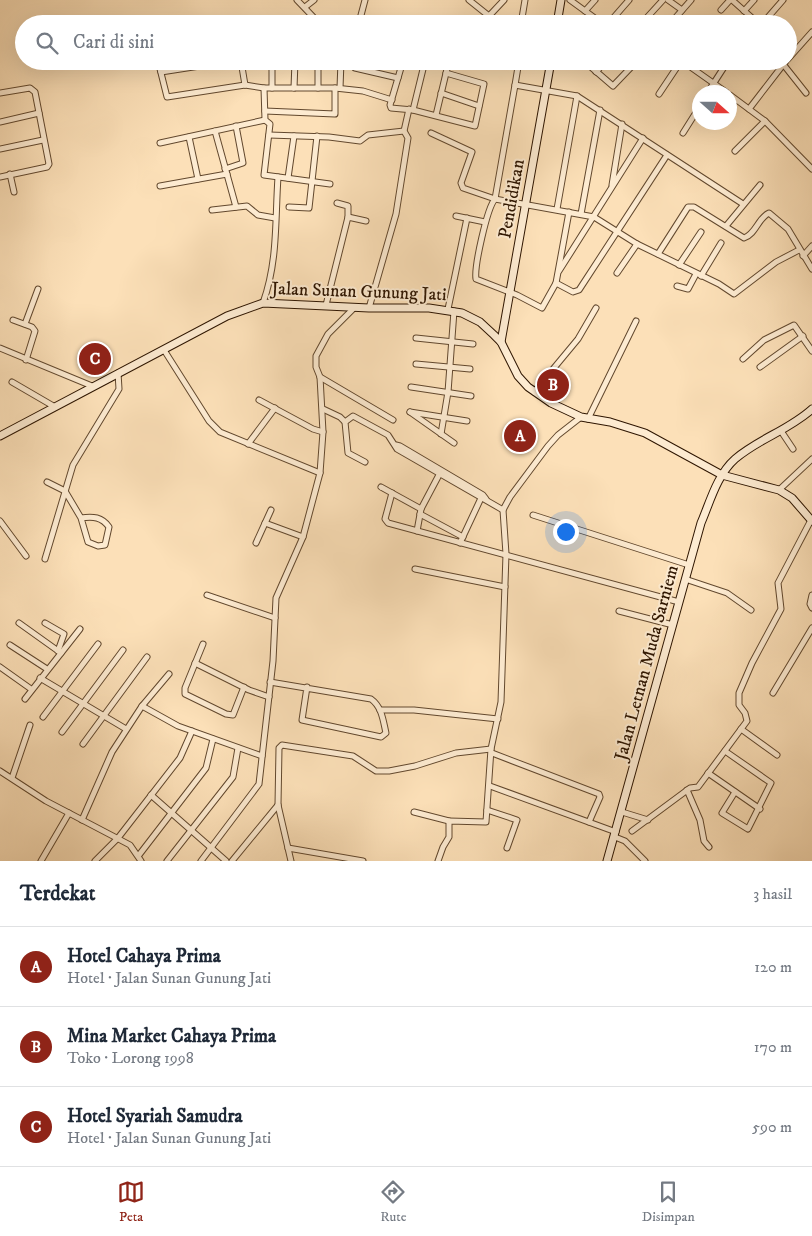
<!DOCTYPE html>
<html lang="id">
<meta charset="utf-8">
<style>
body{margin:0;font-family:"IM FELL DW Pica",serif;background:#f6f6f7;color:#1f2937}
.compass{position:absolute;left:692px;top:85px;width:45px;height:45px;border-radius:50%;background:#fff;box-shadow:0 5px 20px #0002;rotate:111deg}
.you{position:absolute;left:565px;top:531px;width:18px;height:18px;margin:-12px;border:4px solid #fff;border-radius:50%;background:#1a73e8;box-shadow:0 0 0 8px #1a73e833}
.badge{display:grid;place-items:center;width:32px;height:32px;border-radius:50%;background:#8f2418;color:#fff;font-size:16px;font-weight:700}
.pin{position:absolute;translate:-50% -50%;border:2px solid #fff;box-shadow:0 1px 5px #0006}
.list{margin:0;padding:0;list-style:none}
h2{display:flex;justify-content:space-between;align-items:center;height:65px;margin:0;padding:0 20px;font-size:21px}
h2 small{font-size:16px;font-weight:400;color:#747a83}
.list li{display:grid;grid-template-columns:32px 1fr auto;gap:15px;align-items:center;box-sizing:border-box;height:80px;padding:0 20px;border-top:1px solid #e0e1e3}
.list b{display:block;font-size:19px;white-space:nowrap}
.list p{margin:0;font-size:16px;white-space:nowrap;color:#747a83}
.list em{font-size:16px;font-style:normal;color:#747a83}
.icon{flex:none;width:28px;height:28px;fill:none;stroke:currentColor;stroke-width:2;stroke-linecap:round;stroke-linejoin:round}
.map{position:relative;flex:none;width:812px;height:861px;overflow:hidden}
.search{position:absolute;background:#fff;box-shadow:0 5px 20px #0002;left:15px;right:15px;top:15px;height:55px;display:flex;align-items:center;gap:12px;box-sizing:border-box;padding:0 18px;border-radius:28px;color:#747a83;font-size:19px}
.sheet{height:305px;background:#fff}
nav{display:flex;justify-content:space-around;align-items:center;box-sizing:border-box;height:70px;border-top:1px solid #e0e1e3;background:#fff;font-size:14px;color:#747a83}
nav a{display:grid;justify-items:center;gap:2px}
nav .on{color:#8f2418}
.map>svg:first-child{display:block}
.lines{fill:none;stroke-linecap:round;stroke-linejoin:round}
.street-casing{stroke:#62482e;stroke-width:7}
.secondary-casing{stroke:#2e1500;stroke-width:9}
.street{stroke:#fdebd1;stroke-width:5}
.secondary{stroke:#fdebd1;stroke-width:7}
.labels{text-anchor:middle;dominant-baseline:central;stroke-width:4;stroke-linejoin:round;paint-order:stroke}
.street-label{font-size:18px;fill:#2e1500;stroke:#fdebd1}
</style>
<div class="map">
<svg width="812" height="861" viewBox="0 0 812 861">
<rect width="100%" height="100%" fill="#fce0b8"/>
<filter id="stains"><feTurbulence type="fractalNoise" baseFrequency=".004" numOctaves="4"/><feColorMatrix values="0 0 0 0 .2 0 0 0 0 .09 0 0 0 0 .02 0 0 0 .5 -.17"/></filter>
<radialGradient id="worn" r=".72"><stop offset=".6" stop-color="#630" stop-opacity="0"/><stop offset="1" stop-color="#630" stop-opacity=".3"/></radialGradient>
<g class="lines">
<defs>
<g id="street">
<polyline points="297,0 320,24"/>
<polyline points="469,0 499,24"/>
<polyline points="570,0 603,24"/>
<polyline points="668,0 682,10"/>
<polyline points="732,0 759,24"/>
<polyline points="305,7 314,0"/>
<polyline points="721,10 730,0"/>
<polyline points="585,11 595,0"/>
<polyline points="744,11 754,0"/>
<polyline points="489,16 504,0"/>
<polyline points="349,24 360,19 365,0"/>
<polyline points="521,24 525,0"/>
<polyline points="608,24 629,0"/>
<polyline points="641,24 663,0"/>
<polyline points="670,24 691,0"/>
<polyline points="762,24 783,0"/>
<polyline points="788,59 812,32"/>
<polyline points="158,61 167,97 245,85 264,88 335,88 363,91 392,100"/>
<polyline points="241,61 245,85"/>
<polyline points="403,61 390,105 391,108 413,110 475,126 484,84 446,73"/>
<polyline points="584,61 613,86 637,61"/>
<polyline points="682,61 726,92"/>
<polyline points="783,64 806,93"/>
<polyline points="355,68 398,78"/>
<polyline points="161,72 232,61"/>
<polyline points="596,72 606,61"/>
<polyline points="515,85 519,61"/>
<polyline points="264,88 265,120 270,124 264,175 330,184"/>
<polyline points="272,88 272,61"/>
<polyline points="294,88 295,61"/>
<polyline points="318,88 318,61"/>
<polyline points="340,88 341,61"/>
<polyline points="708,92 728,61"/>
<polyline points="0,93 30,88 35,92 49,164 47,167 0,177"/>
<polyline points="441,93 479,106"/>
<polyline points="659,94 681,61"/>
<polyline points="730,95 765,121 812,169"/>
<polyline points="749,109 786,61"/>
<polyline points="413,110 425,61"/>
<polyline points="265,111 335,114 335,88"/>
<polyline points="436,115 447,69"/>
<polyline points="0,122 39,113"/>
<polyline points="215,131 236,207"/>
<polyline points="431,133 472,152 461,183 463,188 495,199 594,217 637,244 719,284 734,294 776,262 799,250"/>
<polyline points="683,133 700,106"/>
<polyline points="269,135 329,137 360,141 368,135 404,131"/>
<polyline points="189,137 198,179"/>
<polyline points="160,143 265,120"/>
<polyline points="0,149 43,140"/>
<polyline points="735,151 765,121"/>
<polyline points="225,169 243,163 236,126"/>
<polyline points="10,174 14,192"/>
<polyline points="288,178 294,136"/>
<polyline points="612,185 622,124"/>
<polyline points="160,186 227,174"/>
<polyline points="337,203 348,206 348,217"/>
<polyline points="289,207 309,208 317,136"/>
<polyline points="557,209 577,96"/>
<polyline points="212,210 247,206 258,215 275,218"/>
<path d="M 569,212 L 556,283 L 542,308 L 517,295 L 476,279 C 474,267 487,208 495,199 L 515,85 L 577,96 L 743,204"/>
<polyline points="581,214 600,110"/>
<polyline points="456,216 485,222"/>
<polyline points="726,226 760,185"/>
<path d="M 658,254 L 688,207 L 694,207 L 744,238 C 756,234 758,218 769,213 L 788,229 L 812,269"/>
<polyline points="803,256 812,246"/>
<polyline points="679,265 701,232"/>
<polyline points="559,271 643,138"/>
<polyline points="617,273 637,244"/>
<polyline points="701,276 721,243"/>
<polyline points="556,283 573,292 579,290 667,155"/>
<polyline points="677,286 688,289 696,274"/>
<path d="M 263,303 C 278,261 275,221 278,177"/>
<polyline points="326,305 348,217 366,221"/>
<polyline points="369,308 396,214 408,138 404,131 409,109"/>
<polyline points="448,309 467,218"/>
<polyline points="13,320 32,327 35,331 26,360"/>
<polyline points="25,324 38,289"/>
<polyline points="416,338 473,344"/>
<polyline points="0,348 92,386"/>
<polyline points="164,350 209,421 220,432 320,473"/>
<polyline points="743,359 764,340 794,325 812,351"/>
<polyline points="416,364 470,369"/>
<polyline points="760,367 803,336"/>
<polyline points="320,377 393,420"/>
<polyline points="12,382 55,407"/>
<polyline points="411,387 471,396"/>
<polyline points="534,392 578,339 596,308"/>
<polyline points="259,400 313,429 323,432"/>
<polyline points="323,409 340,417 345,422"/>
<polyline points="410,412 467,421"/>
<polyline points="410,412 454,443"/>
<polyline points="588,419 636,321"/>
<polyline points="781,431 793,449"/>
<polyline points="441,434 448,392 454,311"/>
<polyline points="248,444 275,408"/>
<polyline points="396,445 400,446 483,495 486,499"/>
<polyline points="365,462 348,453 345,422 353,416 388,435 397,449 503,510"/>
<path d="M 47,482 L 65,491 L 81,518 C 93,516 102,517 109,527 L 105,545 L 98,546 L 88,542 L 81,518"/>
<polyline points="381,487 421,509"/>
<polyline points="779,490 812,459"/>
<polyline points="392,493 385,519 388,523 679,602"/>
<polyline points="420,514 463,537"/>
<polyline points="533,515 689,565"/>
<polyline points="0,521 26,556"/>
<polyline points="265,523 303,537"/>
<polyline points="417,531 421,509 440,473"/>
<polyline points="256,543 271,510"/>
<polyline points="460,543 482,496"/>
<polyline points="45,559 73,465 119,389 118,373"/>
<polyline points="415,569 505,587"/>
<polyline points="685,579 727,593 751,610"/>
<polyline points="207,595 275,618"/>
<polyline points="812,595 810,604 812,608"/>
<polyline points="619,611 673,625"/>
<polyline points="19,623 61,653"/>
<polyline points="45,623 64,634 58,651"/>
<polyline points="203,644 185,688 185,694 226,714 233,715 244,687"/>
<polyline points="10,645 47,669"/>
<polyline points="195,663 249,690 269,697"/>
<polyline points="0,667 31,689"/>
<polyline points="40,678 126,729"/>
<path d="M 270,682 L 371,699 C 382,707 383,720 386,733 L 381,737 L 302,720 L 307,687"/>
<polyline points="773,693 812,628"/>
<polyline points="25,699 80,629"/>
<polyline points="142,706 178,726 262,756"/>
<polyline points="380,710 414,710 498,719"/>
<polyline points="43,717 98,644"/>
<polyline points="741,729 777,755"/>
<polyline points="62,732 123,650"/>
<polyline points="83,744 147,657"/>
<polyline points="725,751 771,783 748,829 722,813 735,792"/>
<polyline points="492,753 599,794 600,797 589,822"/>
<polyline points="0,771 46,801 130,845 141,861"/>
<polyline points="708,773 760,809"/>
<polyline points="12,778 30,725"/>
<polyline points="490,786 616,832"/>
<polyline points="687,790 700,820 704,841 709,847"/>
<polyline points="151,795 226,861"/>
<polyline points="487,810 517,820 507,848"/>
<polyline points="414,812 449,821"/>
<polyline points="622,812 648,820"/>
<polyline points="82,820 112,752 142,706 169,674"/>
<polyline points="632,831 690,788 698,787 747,721 745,713 739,705 739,693 752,663 781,609 778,583 811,520"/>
<polyline points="615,837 625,841 645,861"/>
<polyline points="288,848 363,861"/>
<polyline points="139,855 206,768 213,739"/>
<polyline points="41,861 69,813"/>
<polyline points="95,861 118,838 180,758 192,731"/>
<polyline points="167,861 233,777 238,748"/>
<polyline points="201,861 259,784 273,661 276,598 303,537 320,473 323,432 320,377 316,367 316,356 328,334 354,308"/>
<polyline points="232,861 278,805"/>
<polyline points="291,861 278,805 279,748 282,745 353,756 376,771 389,771 415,766 456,753 491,749"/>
<polyline points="438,861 443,847 449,837 449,821 486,822 491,749 501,702 506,554 503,510 510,497 548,446 558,435 581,417"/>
</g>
<g id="secondary">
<polyline points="557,24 561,0"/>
<polyline points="501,342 551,61"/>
<polyline points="0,436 227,316 263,303 369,308 429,308 462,313 480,322 494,335 501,342 518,376 528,387 551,403 581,417 610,422 645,433 722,475 779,490 792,498 812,521"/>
<path d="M 607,861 L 701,523 C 710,502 717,475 735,459 C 758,439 789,430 812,409"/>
</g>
</defs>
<use href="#street" class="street-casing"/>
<use href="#secondary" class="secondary-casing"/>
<use href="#street" class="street"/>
<use href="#secondary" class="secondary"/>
</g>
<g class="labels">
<g class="street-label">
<text transform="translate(512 199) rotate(-80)">Pendidikan</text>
<text transform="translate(359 292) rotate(2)">Jalan Sunan Gunung Jati</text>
<text transform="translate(647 663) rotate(-75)">Jalan Letnan Muda Sarniem</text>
</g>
</g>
<rect width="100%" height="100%" filter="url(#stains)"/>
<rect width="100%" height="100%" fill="url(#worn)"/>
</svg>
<svg class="compass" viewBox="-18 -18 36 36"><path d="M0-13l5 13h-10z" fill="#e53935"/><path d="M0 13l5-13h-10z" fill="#747a83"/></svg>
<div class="you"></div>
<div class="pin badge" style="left:520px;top:436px">A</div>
<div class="pin badge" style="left:553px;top:385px">B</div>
<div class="pin badge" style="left:95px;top:359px">C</div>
<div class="search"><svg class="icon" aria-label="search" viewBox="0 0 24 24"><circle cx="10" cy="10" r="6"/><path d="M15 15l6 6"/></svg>Cari di sini</div>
</div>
<section class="sheet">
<h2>Terdekat<small>3 hasil</small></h2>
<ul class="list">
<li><span class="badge">A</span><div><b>Hotel Cahaya Prima</b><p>Hotel · Jalan Sunan Gunung Jati</p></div><em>120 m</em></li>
<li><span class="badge">B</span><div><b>Mina Market Cahaya Prima</b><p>Toko · Lorong 1998</p></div><em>170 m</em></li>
<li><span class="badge">C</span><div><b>Hotel Syariah Samudra</b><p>Hotel · Jalan Sunan Gunung Jati</p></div><em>590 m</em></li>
</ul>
</section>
<nav>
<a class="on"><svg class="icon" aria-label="map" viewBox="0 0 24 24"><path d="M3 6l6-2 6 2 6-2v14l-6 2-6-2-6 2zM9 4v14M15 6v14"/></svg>Peta</a>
<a><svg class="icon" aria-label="directions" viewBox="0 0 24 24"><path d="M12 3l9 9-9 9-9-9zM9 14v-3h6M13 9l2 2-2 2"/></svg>Rute</a>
<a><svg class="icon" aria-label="saved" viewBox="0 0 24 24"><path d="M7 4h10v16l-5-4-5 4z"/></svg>Disimpan</a>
</nav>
